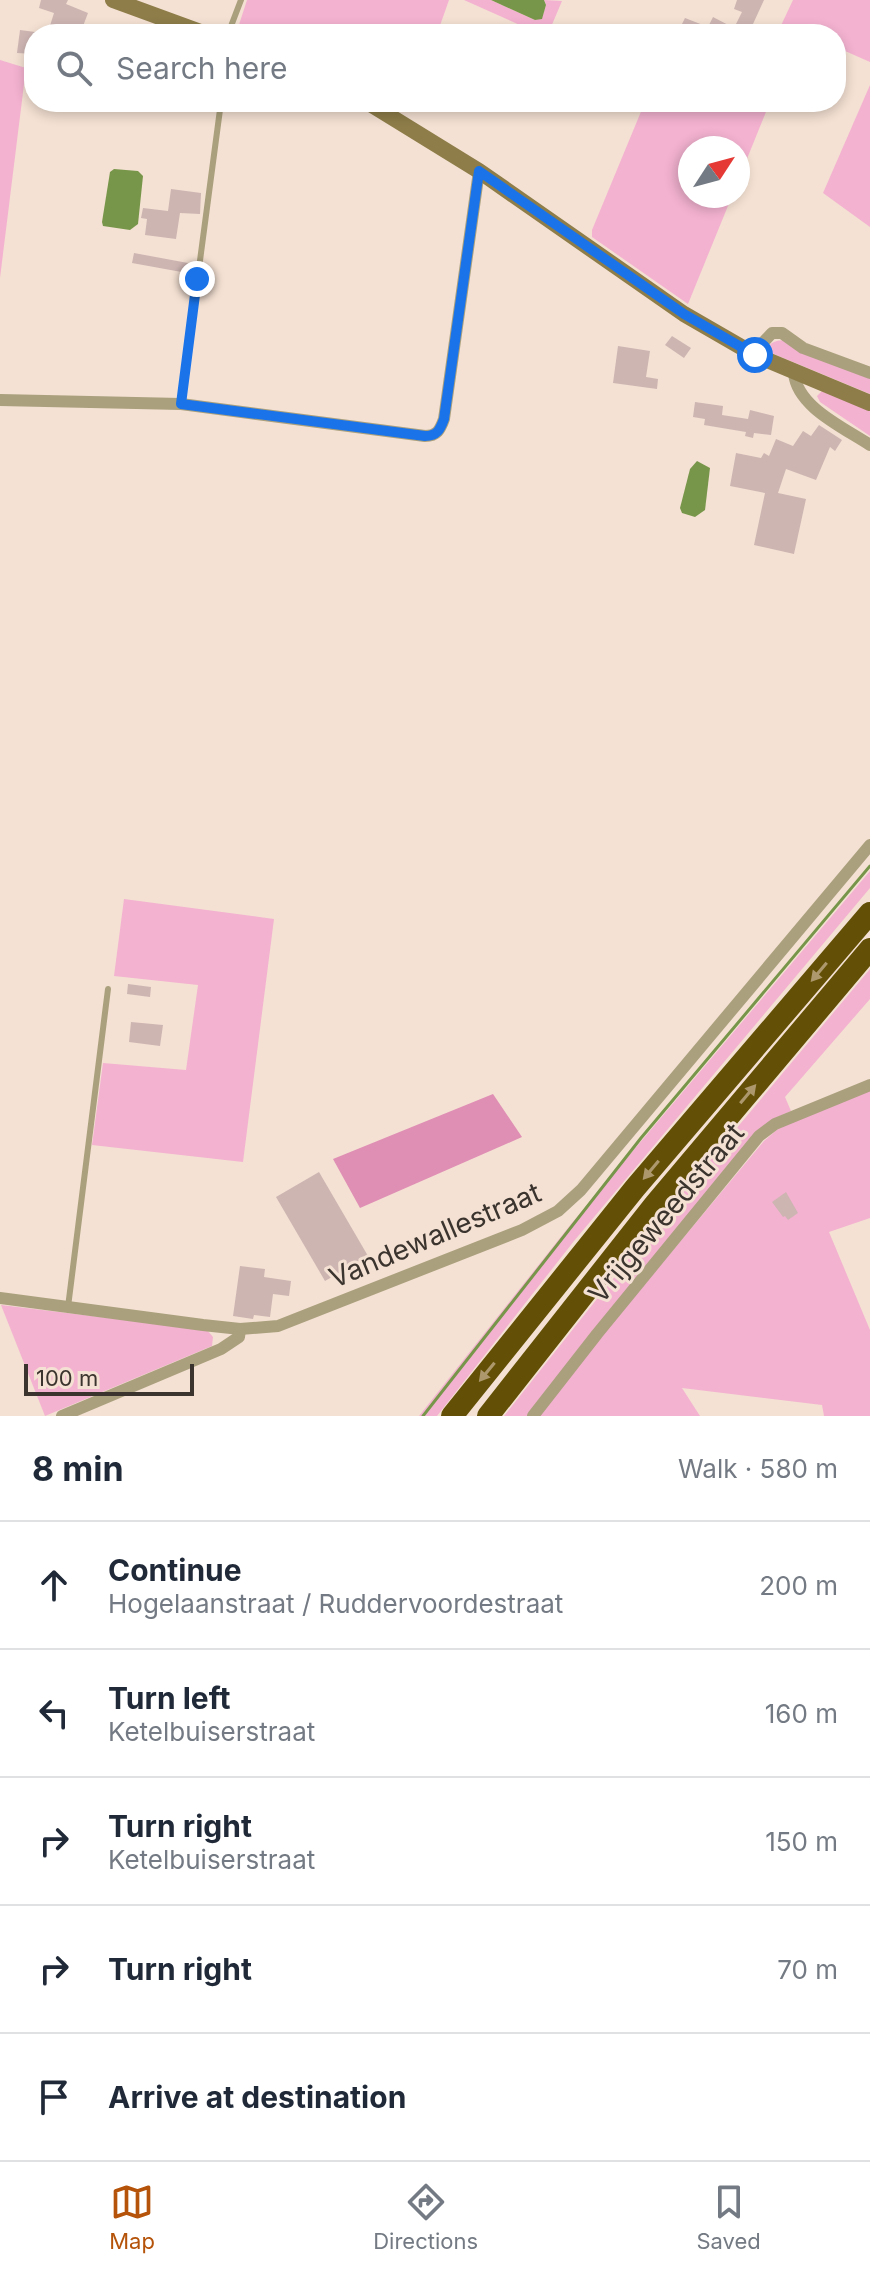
<!DOCTYPE html>
<meta charset="utf-8">
<style>
body{margin:0;font-family:Inter,sans-serif;background:#f2f2f3;color:#1f2937}
.compass{position:absolute;left:678px;top:136px;width:72px;height:72px;border-radius:50%;background:#fff;box-shadow:0 4px 12px #0003;rotate:54deg}
.scale{position:absolute;left:24px;bottom:20px;width:170px;box-sizing:border-box;padding-left:8px;border:4px solid #3b342e;border-top:0;font-size:22px;line-height:28px;white-space:nowrap;color:#3b342e;-webkit-text-stroke:6px #f4e1d3;paint-order:stroke}
.stop{position:absolute;width:24px;height:24px;margin:-18px;border:6px solid #1a73e8;border-radius:50%;background:#fff}
.stop.end{background:#1a73e8;border-color:#fff;box-shadow:0 2px 8px #0008}
.list{margin:0;padding:0;list-style:none}
h2{display:flex;justify-content:space-between;align-items:center;height:104px;margin:0;padding:0 32px;font-size:34px}
h2 small{font-size:26px;font-weight:400;color:#747a83}
.list li{display:grid;grid-template-columns:52px 1fr auto;gap:24px;align-items:center;box-sizing:border-box;height:128px;padding:0 32px;border-top:2px solid #e0e1e3}
.list b{display:block;font-size:30px;white-space:nowrap}
.list p{margin:0;font-size:26px;white-space:nowrap;color:#747a83}
.list em{font-size:26px;font-style:normal;color:#747a83}
.icon{flex:none;width:44px;height:44px;fill:none;stroke:currentColor;stroke-width:2;stroke-linecap:round;stroke-linejoin:round}
.map{position:relative;flex:none;width:870px;height:1416px;overflow:hidden}
.search{position:absolute;background:#fff;box-shadow:0 4px 12px #0003;left:24px;right:24px;top:24px;height:88px;display:flex;align-items:center;gap:20px;box-sizing:border-box;padding:0 28px;border-radius:32px;color:#747a83;font-size:30px}
.sheet{height:744px;background:#fff}
nav{display:flex;justify-content:space-around;align-items:center;box-sizing:border-box;height:112px;border-top:2px solid #e0e1e3;background:#fff;font-size:22px;color:#747a83}
nav a{display:grid;justify-items:center;gap:4px}
nav .on{color:#b45309}
.map>svg:first-child{display:block}
.green{fill:#f3b2d0}
.forest{fill:#df8eb4}
.water{fill:#78964a}
.lines{fill:none;stroke-linecap:round;stroke-linejoin:round}
.stream{stroke:#78964a;stroke-width:3}
.building{fill:#cdb5b2}
.lane{stroke:#aaa07d;stroke-width:6}
.street{stroke:#aaa07d;stroke-width:12}
.secondary{stroke:#8e7d49;stroke-width:16}
.highway{stroke:#635006;stroke-width:22}
.oneway{fill:#ac986c}
.route{stroke:#1a73e8;stroke-width:10}
.labels{text-anchor:middle;dominant-baseline:central;stroke-width:6;stroke-linejoin:round;paint-order:stroke}
.street-label{font-size:28px;fill:#3b342e;stroke:#f4e1d3}
</style>
<div class="map">
<svg width="870" height="1416" viewBox="0 0 870 1416">
<rect width="100%" height="100%" fill="#f4e1d3"/>
<g class="green">
<polygon points="247,0 449,0 437,34 236,34"/>
<polygon points="464,0 491,0 535,20 542,18 546,5 544,0 562,1 548,34 540,34"/>
<polygon points="793,0 870,0 870,62 836,47 836,34 808,34 799,30 797,34 777,34"/>
<polygon points="0,60 26,68 0,278"/>
<polygon points="870,85 870,227 823,193"/>
<polygon points="645,102 770,102 738,181 738,148 690,148 690,196 732,196 688,304 592,237 592,230"/>
<path d="M 783,340 L 870,375 L 870,394 L 769,352 L 767,349 C 771,342 775,341 783,340 Z"/>
<polygon points="822,391 870,410 870,436 820,402 817,396"/>
<polygon points="870,871 870,888 574,1241 437,1416 419,1416 571,1224"/>
<polygon points="124,899 274,919 243,1162 92,1145 103,1063 186,1070 198,985 114,976"/>
<polygon points="870,969 870,999 785,1097 791,1111 771,1120 529,1416 504,1416 662,1217"/>
<polygon points="870,1090 870,1218 829,1232 870,1330 870,1416 824,1416 822,1405 682,1388 700,1416 538,1416 594,1345 764,1141 779,1128"/>
<polygon points="1,1305 207,1330 213,1337 212,1346 45,1416"/>
</g>
<polygon class="forest" points="493,1094 522,1137 360,1208 333,1159"/>
<g class="water">
<polygon points="491,0 544,0 546,5 542,19 535,20"/>
<polygon points="114,169 138,171 143,176 138,224 130,230 103,226 102,222 110,172"/>
<polygon points="697,461 710,468 705,510 695,517 682,513 680,508 690,469"/>
</g>
<g class="lines">
<polyline class="stream" points="423,1416 641,1138 870,866"/>
</g>
<g class="building">
<polygon points="41,0 68,0 66,4 88,13 80,34 48,32 54,13 39,8"/>
<polygon points="737,0 764,0 753,24 774,34 677,34 685,18 708,27 713,17 734,28 742,12 734,9"/>
<polygon points="20,30 35,32 34,54 17,53"/>
<polygon points="171,189 201,193 200,214 180,213 176,239 145,235 147,219 141,218 143,208 168,211"/>
<polygon points="134,253 188,263 187,273 132,263"/>
<polygon points="672,336 691,348 684,358 665,345"/>
<polygon points="618,346 650,351 646,377 658,379 657,389 613,383"/>
<polygon points="695,402 723,406 722,415 748,419 750,410 774,416 771,435 754,433 753,438 745,436 746,432 704,425 705,419 693,417"/>
<polygon points="819,425 842,440 835,451 830,447 816,480 786,469 778,493 806,499 794,554 754,545 765,493 730,486 736,453 761,458 764,453 769,456 776,439 793,446 803,431 811,436"/>
<polygon points="128,984 151,987 150,997 127,994"/>
<polygon points="131,1022 163,1025 160,1046 129,1042"/>
<polygon points="319,1172 368,1256 325,1281 276,1197"/>
<polygon points="786,1192 798,1213 788,1220 785,1216 783,1217 772,1202"/>
<polygon points="240,1266 265,1269 264,1277 291,1281 289,1296 273,1294 270,1317 254,1315 253,1319 233,1316"/>
</g>
<g class="lines">
<g class="lane">
<polyline points="228,34 241,0"/>
<polyline points="181,404 221,102"/>
<polyline points="68,1307 108,989"/>
</g>
<g class="street">
<polyline points="755,355 758,348 772,333 782,333 803,348 870,373"/>
<path d="M 794,373 C 797,407 843,427 870,445"/>
<path d="M 0,400 L 181,404 L 425,436 C 437,436 440,430 444,419 L 479,171"/>
<polyline points="0,1298 203,1325 240,1329 278,1326 522,1230 558,1211 581,1190 870,845"/>
<polyline points="62,1416 221,1349 239,1337 240,1329"/>
<polyline points="533,1416 597,1334 759,1136 775,1124 870,1085"/>
</g>
<g class="secondary">
<polyline points="113,0 206,34"/>
<polyline points="367,102 479,171 684,314 755,355 870,403"/>
</g>
<g class="highway">
<polyline points="452,1416 635,1188 870,913"/>
<polyline points="488,1416 655,1204 870,949"/>
</g>
</g>
<defs><path id="oneway-solid" d="M-6-.8H1V-3.2L6.5 0L1 3.2V.8H-6Z" transform="scale(2)"/></defs>
<g class="oneway">
<use href="#oneway-solid" transform="translate(819 972) rotate(130)"/>
<use href="#oneway-solid" transform="translate(748 1094) rotate(-50)"/>
<use href="#oneway-solid" transform="translate(651 1170) rotate(130)"/>
<use href="#oneway-solid" transform="translate(487 1372) rotate(129)"/>
</g>
<g class="lines">
<path class="route" d="M 197,279 L 181,404 L 425,436 C 437,436 440,430 444,419 L 479,171 L 684,314 L 755,355"/>
</g>
<g class="labels">
<g class="street-label">
<text transform="translate(666 1213) rotate(-50)">Vrijgeweedstraat</text>
<text transform="translate(435 1235) rotate(-23)">Vandewallestraat</text>
</g>
</g>
</svg>
<svg class="compass" viewBox="-18 -18 36 36"><path d="M0-13l5 13h-10z" fill="#e53935"/><path d="M0 13l5-13h-10z" fill="#747a83"/></svg>
<div class="scale">100 m</div>
<div class="stop" style="left:755px;top:355px"></div>
<div class="stop end" style="left:197px;top:279px"></div>
<div class="search"><svg class="icon" aria-label="search" viewBox="0 0 24 24"><circle cx="10" cy="10" r="6"/><path d="M15 15l6 6"/></svg>Search here</div>
</div>
<section class="sheet">
<h2>8 min<small>Walk · 580 m</small></h2>
<ul class="list">
<li><svg class="icon" aria-label="ahead" viewBox="0 0 24 24"><path d="M12 20V5M6 11l6-6 6 6"/></svg><div><b>Continue</b><p>Hogelaanstraat / Ruddervoordestraat</p></div><em>200 m</em></li>
<li><svg class="icon" aria-label="left" viewBox="0 0 24 24"><path d="M17 20v-9H6M10 6l-5 5 5 5"/></svg><div><b>Turn left</b><p>Ketelbuiserstraat</p></div><em>160 m</em></li>
<li><svg class="icon" aria-label="right" viewBox="0 0 24 24"><path d="M7 20v-9h11M14 6l5 5-5 5"/></svg><div><b>Turn right</b><p>Ketelbuiserstraat</p></div><em>150 m</em></li>
<li><svg class="icon" aria-label="right" viewBox="0 0 24 24"><path d="M7 20v-9h11M14 6l5 5-5 5"/></svg><div><b>Turn right</b></div><em>70 m</em></li>
<li><svg class="icon" aria-label="arrive" viewBox="0 0 24 24"><path d="M6 21V4h12l-3 4 3 4H6"/></svg><div><b>Arrive at destination</b></div></li>
</ul>
</section>
<nav>
<a class="on"><svg class="icon" aria-label="map" viewBox="0 0 24 24"><path d="M3 6l6-2 6 2 6-2v14l-6 2-6-2-6 2zM9 4v14M15 6v14"/></svg>Map</a>
<a><svg class="icon" aria-label="directions" viewBox="0 0 24 24"><path d="M12 3l9 9-9 9-9-9zM9 14v-3h6M13 9l2 2-2 2"/></svg>Directions</a>
<a><svg class="icon" aria-label="saved" viewBox="0 0 24 24"><path d="M7 4h10v16l-5-4-5 4z"/></svg>Saved</a>
</nav>
